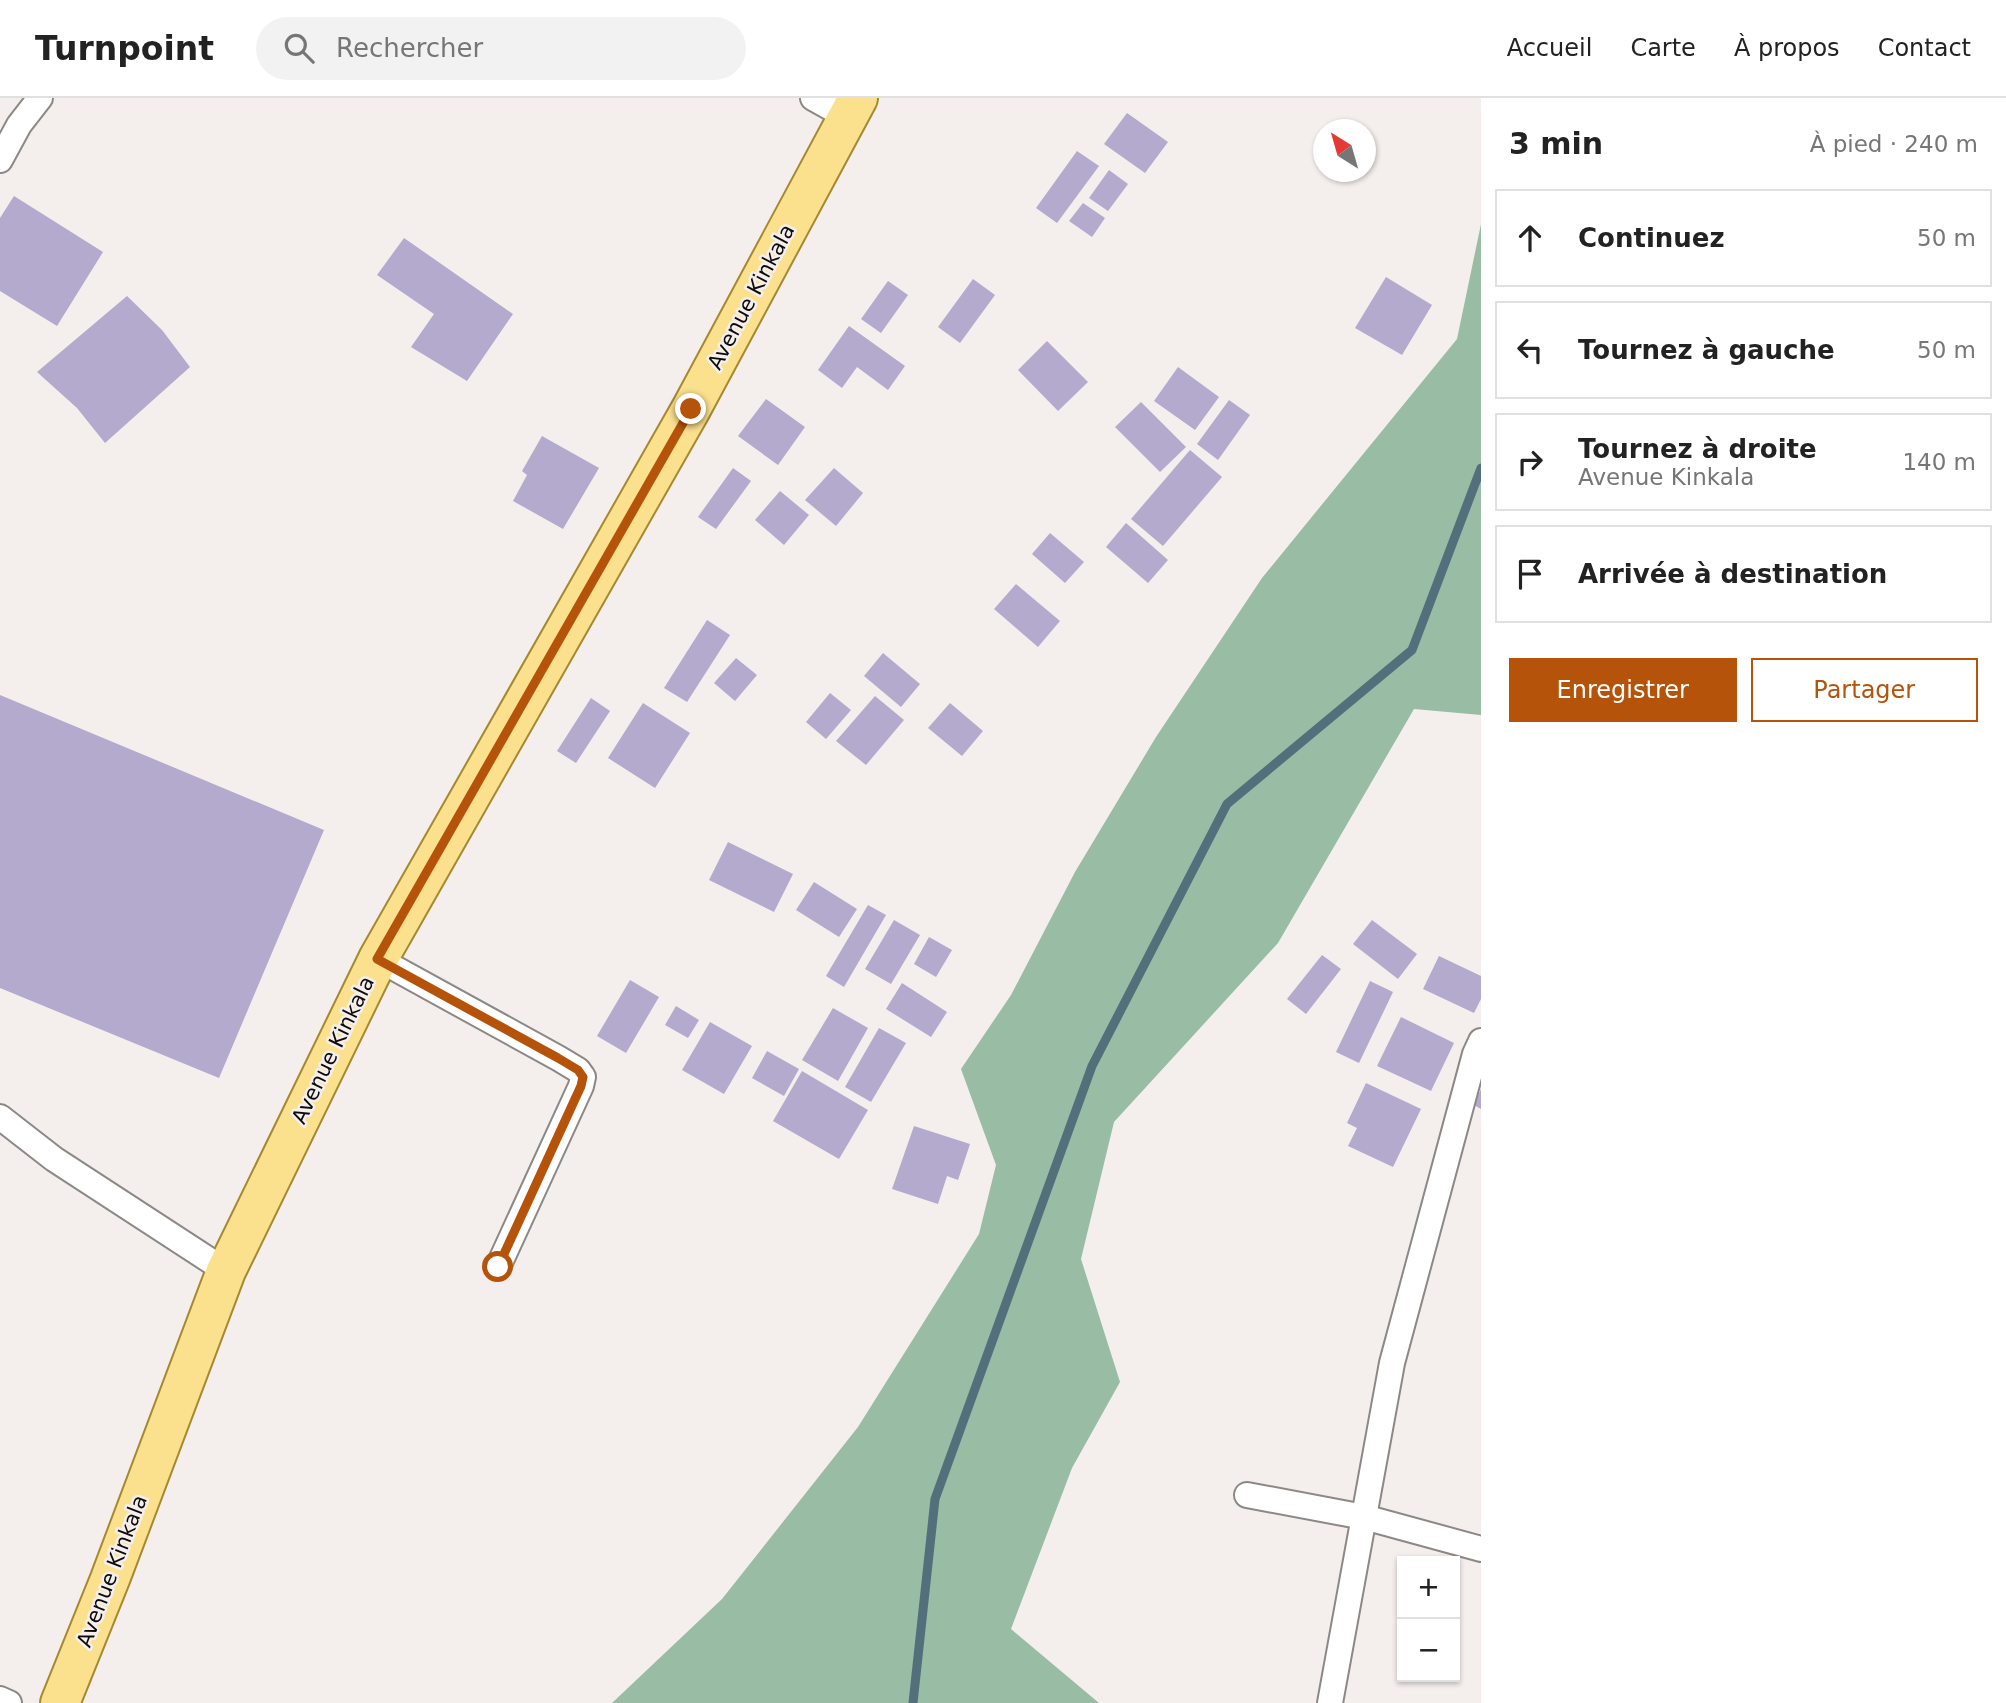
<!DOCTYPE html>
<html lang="fr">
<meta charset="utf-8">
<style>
body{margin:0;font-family:"DejaVu Sans",sans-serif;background:#f2f2f2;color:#222}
.controls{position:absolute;right:21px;bottom:21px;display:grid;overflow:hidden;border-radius:0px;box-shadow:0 2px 5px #0004}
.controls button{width:63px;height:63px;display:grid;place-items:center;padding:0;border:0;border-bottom:2px solid #e0e0e0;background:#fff;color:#222;font:35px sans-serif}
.compass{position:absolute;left:1313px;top:21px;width:63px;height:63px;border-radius:50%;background:#fff;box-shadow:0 2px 5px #0004;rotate:323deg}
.stop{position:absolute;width:21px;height:21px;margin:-16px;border:5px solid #b45309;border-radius:50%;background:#fff}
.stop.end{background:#b45309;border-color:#fff;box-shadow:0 2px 7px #0008}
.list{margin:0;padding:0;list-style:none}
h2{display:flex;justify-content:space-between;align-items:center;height:91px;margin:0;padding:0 28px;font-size:30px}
h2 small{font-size:23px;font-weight:400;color:#767676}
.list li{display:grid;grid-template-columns:46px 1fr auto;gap:21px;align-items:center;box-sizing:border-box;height:98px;margin:0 14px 14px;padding:0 14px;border:2px solid #e0e0e0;border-radius:0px}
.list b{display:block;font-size:26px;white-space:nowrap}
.list p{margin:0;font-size:23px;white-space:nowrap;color:#767676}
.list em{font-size:23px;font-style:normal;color:#767676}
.actions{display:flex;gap:14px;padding:21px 28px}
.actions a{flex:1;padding:16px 0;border:2px solid #b45309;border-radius:0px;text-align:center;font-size:24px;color:#b45309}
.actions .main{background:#b45309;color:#fff}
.icon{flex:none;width:38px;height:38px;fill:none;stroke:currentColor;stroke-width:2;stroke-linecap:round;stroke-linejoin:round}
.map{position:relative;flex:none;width:1481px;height:1605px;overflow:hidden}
header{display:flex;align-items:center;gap:42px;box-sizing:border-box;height:98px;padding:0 35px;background:#fff;border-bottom:2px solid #e0e0e0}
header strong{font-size:33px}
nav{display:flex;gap:38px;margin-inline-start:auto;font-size:24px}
.search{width:490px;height:63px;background:#f2f2f2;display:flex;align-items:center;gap:18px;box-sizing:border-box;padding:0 24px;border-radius:38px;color:#767676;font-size:26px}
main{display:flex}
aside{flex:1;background:#fff}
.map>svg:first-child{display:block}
.forest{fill:#98bca4}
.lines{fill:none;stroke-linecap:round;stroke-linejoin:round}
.stream{stroke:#536f7b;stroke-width:9}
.building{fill:#b3aace}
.minor-casing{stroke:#8c8886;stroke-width:28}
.primary-casing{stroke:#a6882f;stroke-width:42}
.minor{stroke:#fff;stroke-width:24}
.primary{stroke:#fbe08e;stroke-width:38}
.route{stroke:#b45309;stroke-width:9}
.labels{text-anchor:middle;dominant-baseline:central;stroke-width:5;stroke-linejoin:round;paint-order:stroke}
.street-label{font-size:21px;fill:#0c0b0a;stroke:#f4efed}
</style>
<header>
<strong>Turnpoint</strong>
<div class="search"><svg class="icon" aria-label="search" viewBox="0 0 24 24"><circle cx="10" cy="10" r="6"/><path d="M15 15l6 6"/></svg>Rechercher</div>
<nav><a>Accueil</a><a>Carte</a><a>À propos</a><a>Contact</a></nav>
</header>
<main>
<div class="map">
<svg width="1481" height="1605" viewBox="0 0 1481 1605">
<rect width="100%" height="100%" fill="#f4efed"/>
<polygon class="forest" points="1481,126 1481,617 1414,611 1278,845 1114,1024 1081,1161 1120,1284 1072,1370 1011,1531 1099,1605 612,1605 722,1501 858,1329 979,1136 996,1067 961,971 1011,897 1075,774 1156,639 1262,480 1457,241"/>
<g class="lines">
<polyline class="stream" points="913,1605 935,1401 1092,968 1227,706 1412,552 1481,370"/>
</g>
<g class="building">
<polygon points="1127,15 1168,44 1145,75 1104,46"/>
<polygon points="1077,53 1099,68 1057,125 1036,110"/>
<polygon points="1109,72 1128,86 1108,113 1089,100"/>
<polygon points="14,98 103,154 57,228 0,193 0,120"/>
<polygon points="1083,105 1105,120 1092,139 1069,123"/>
<polygon points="404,140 513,216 467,283 411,249 434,216 377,177"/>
<polygon points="1386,179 1432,207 1402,257 1355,230"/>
<polygon points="973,181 995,197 960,245 938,229"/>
<polygon points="888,183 908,197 881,235 861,221"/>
<polygon points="127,198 162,232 190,269 105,345 77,310 37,274"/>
<polygon points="849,228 905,268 888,292 857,269 842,290 818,272"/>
<polygon points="1047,243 1088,284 1058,313 1018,272"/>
<polygon points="1178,269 1219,299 1195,332 1154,303"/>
<polygon points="766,301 805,329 778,367 738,338"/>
<polygon points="1229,302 1250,317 1218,362 1197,346"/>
<polygon points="1141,304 1186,349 1160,374 1115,329"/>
<polygon points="542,338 599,370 563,431 513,403 527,377 522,373"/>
<polygon points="1190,352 1222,379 1163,448 1131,421"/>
<polygon points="733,370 751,383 716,431 698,419"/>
<polygon points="834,370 863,395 836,428 805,402"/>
<polygon points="780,393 809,417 784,447 755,422"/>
<polygon points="1126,425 1168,462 1148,485 1106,449"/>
<polygon points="1050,435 1084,464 1065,485 1032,456"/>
<polygon points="1016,486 1060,523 1038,549 994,511"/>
<polygon points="707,522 730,537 687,604 664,590"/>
<polygon points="883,555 920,586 901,609 864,578"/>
<polygon points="736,560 757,577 735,603 714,585"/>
<polygon points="830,595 851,612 826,641 806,624"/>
<polygon points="0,597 324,732 219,980 0,890"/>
<polygon points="875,598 904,622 866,667 836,643"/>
<polygon points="591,600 610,613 576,665 557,653"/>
<polygon points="643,605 690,635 655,690 608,660"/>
<polygon points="950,605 983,633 962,658 928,630"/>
<polygon points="728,744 793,776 774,814 709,782"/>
<polygon points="814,784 857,811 839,839 796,812"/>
<polygon points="868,807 886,817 844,889 826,878"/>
<polygon points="894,822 920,837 891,886 865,871"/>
<polygon points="1372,822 1417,856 1398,881 1353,846"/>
<polygon points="929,839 952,852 936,879 914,866"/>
<polygon points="1322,857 1341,871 1306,916 1287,901"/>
<polygon points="1439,858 1481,878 1481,901 1474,915 1423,891"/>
<polygon points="630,882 659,899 626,955 597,938"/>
<polygon points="1370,883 1393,894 1359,965 1336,954"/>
<polygon points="902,885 947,914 931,939 886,911"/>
<polygon points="676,908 699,922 688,940 665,927"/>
<polygon points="833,910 868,930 838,983 802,962"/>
<polygon points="1401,919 1454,945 1431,993 1377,968"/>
<polygon points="710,924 752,948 724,996 682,972"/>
<polygon points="879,930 906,945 871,1004 845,989"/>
<polygon points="767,953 799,971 784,998 752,980"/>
<polygon points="802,973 868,1012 839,1061 773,1023"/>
<polygon points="1366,985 1421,1011 1393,1069 1348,1048 1357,1030 1347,1025"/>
<polygon points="1481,991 1481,1011 1474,1007"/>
<polygon points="914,1028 970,1046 958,1082 947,1078 938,1106 892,1091"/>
</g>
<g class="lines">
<defs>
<g id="minor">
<polyline points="813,0 847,19"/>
<polyline points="0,62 19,27 40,0"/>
<polyline points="378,861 558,960 578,972 583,979 581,988 498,1169"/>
<polyline points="0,1019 54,1061 226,1173"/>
<polyline points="1247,1397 1364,1419 1481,1451"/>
<polyline points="0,1601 9,1605"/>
<polyline points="1330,1605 1392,1265 1475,956 1481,943"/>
</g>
<polyline id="primary" points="60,1605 110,1481 226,1173 378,861 691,311 858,0"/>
</defs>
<use href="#minor" class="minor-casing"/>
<use href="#primary" class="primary-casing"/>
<use href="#minor" class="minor"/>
<use href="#primary" class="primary"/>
</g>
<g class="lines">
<polyline class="route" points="498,1169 581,988 583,979 578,972 558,960 377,861 691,311"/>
</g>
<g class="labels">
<g class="street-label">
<text transform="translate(751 199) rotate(-62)">Avenue Kinkala</text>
<text transform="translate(333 952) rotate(-64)">Avenue Kinkala</text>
<text transform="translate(112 1473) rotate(-69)">Avenue Kinkala</text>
</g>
</g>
</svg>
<div class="controls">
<button>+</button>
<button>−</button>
</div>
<svg class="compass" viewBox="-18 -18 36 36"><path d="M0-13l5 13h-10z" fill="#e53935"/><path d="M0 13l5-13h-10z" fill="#767676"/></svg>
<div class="stop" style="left:498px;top:1169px"></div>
<div class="stop end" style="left:691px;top:311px"></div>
</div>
<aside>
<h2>3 min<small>À pied · 240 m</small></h2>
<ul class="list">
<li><svg class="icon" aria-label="ahead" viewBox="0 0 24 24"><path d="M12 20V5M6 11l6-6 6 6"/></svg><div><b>Continuez</b></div><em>50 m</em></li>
<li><svg class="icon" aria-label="left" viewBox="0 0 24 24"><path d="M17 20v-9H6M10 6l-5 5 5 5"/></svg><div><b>Tournez à gauche</b></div><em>50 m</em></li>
<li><svg class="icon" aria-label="right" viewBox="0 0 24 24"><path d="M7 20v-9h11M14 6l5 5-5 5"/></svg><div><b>Tournez à droite</b><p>Avenue Kinkala</p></div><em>140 m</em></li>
<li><svg class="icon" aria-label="arrive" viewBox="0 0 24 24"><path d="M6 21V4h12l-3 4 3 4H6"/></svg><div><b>Arrivée à destination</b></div></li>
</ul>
<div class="actions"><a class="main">Enregistrer</a><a>Partager</a></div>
</aside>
</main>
